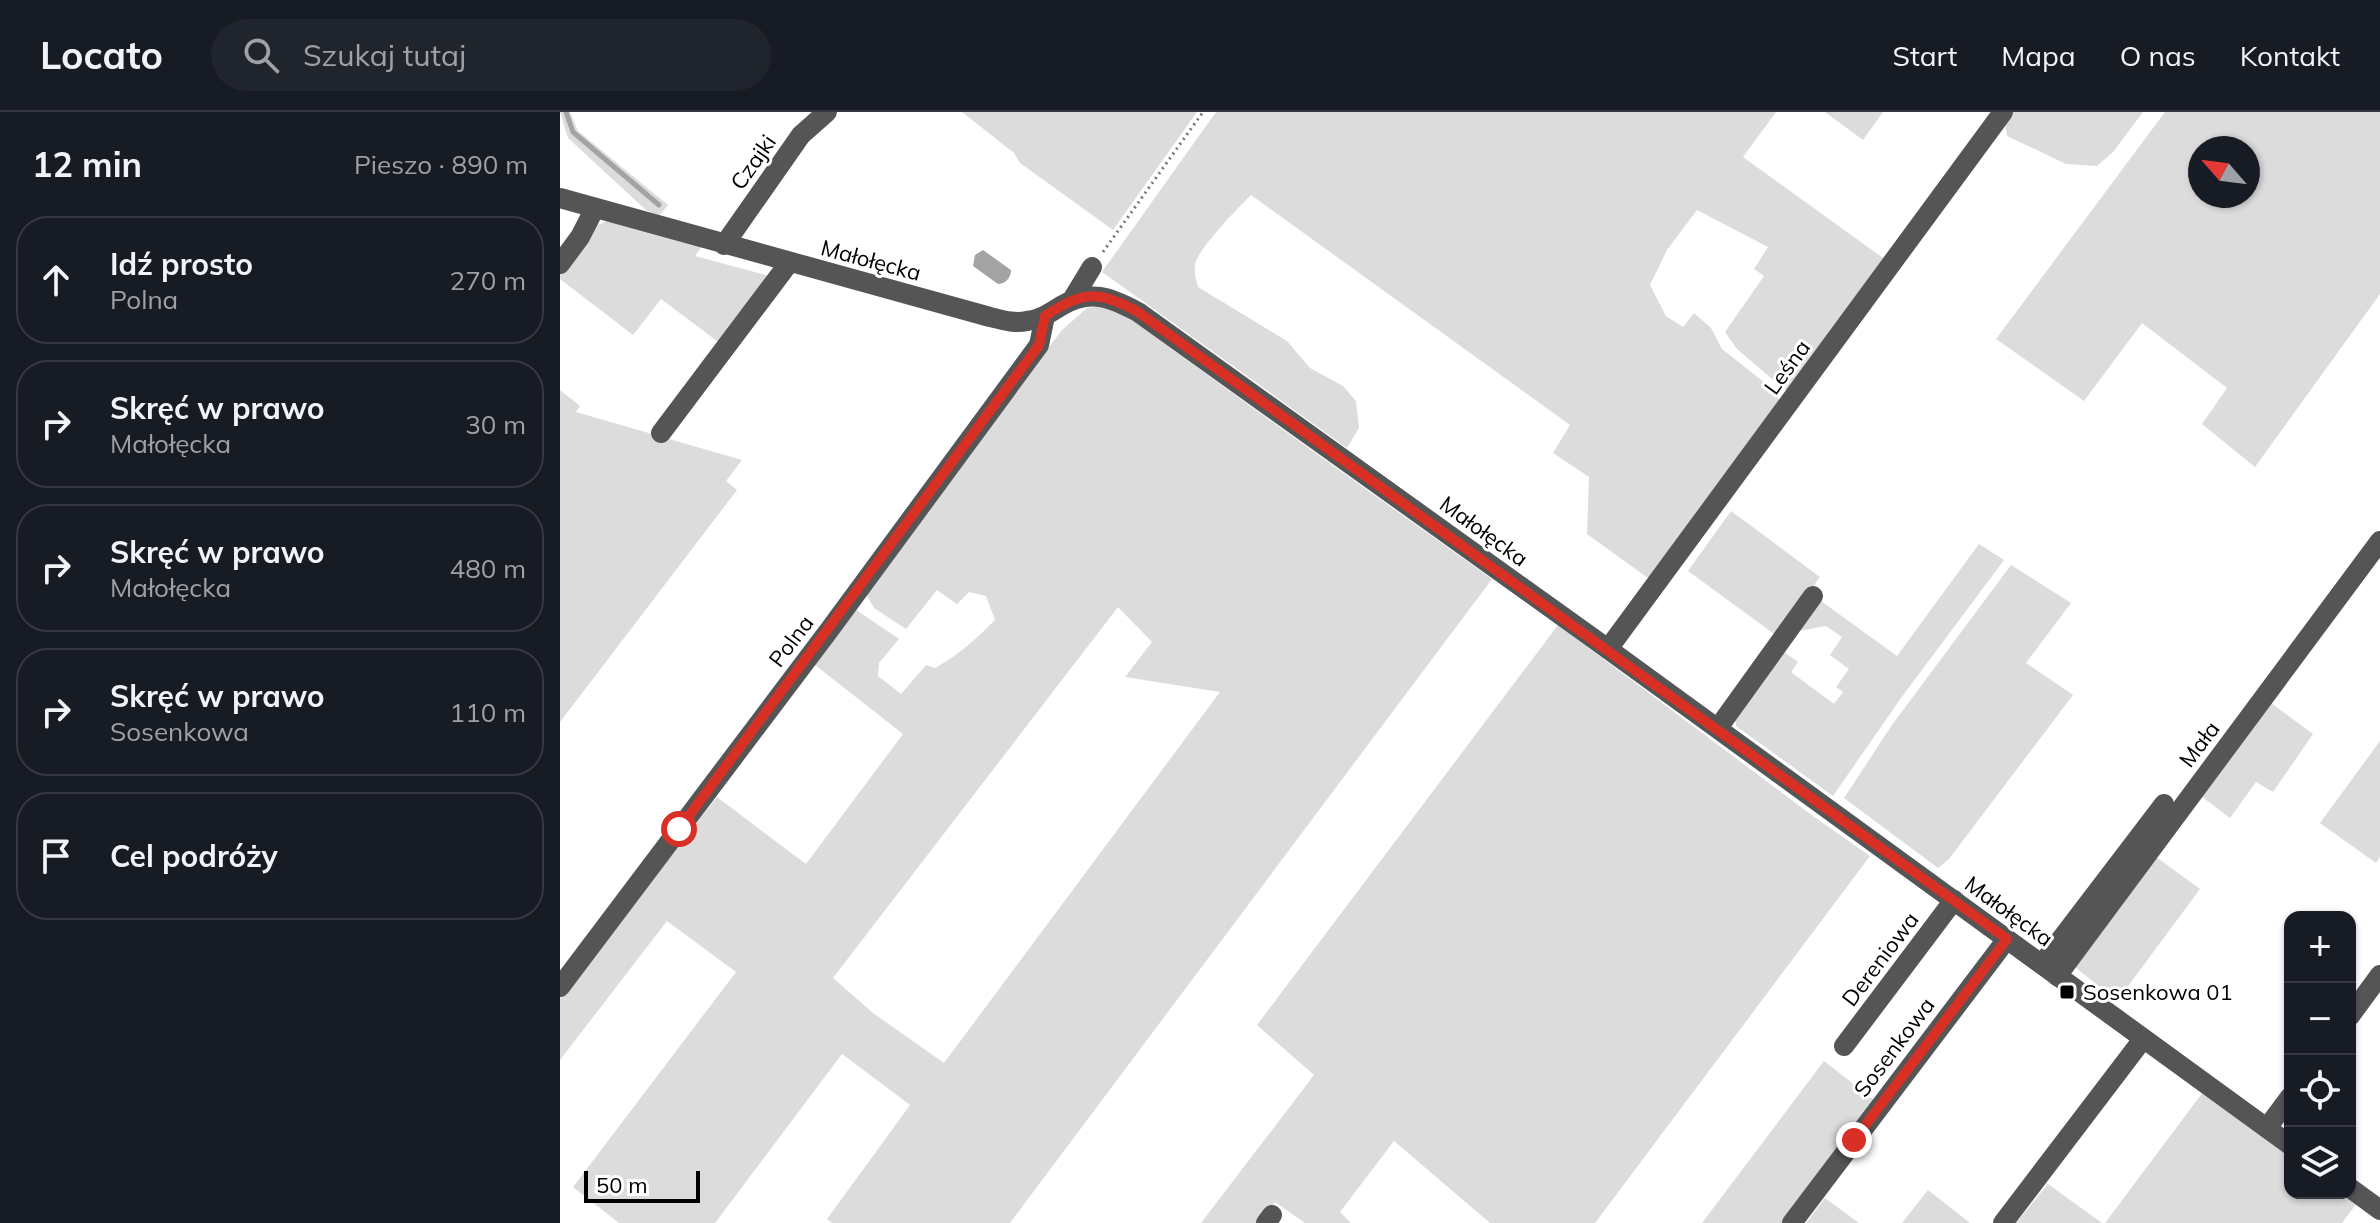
<!DOCTYPE html>
<html lang="pl">
<meta charset="utf-8">
<style>
body{margin:0;font-family:Mulish,sans-serif;background:#20242c;color:#f1f3f6}
.controls{position:absolute;right:24px;bottom:24px;display:grid;overflow:hidden;border-radius:16px;box-shadow:0 2px 6px #0004}
.controls button{width:72px;height:72px;display:grid;place-items:center;padding:0;border:0;border-bottom:2px solid #363941;background:#171b24;color:#f1f3f6;font:40px sans-serif}
.compass{position:absolute;left:1628px;top:24px;width:72px;height:72px;border-radius:50%;background:#171b24;box-shadow:0 2px 6px #0004;rotate:298deg}
.scale{position:absolute;left:24px;bottom:20px;width:116px;box-sizing:border-box;padding-left:8px;border:4px solid #000;border-top:0;font-size:22px;line-height:28px;white-space:nowrap;color:#000;-webkit-text-stroke:6px #fff;paint-order:stroke}
.stop{position:absolute;width:24px;height:24px;margin:-18px;border:6px solid #d93025;border-radius:50%;background:#fff}
.stop.end{background:#d93025;border-color:#fff;box-shadow:0 2px 8px #0008}
.list{margin:0;padding:0;list-style:none}
h2{display:flex;justify-content:space-between;align-items:center;height:104px;margin:0;padding:0 32px;font-size:34px}
h2 small{font-size:26px;font-weight:400;color:#9ea1a6}
.list li{display:grid;grid-template-columns:52px 1fr auto;gap:24px;align-items:center;box-sizing:border-box;height:128px;margin:0 16px 16px;padding:0 16px;border:2px solid #363941;border-radius:32px}
.list b{display:block;font-size:30px;white-space:nowrap}
.list p{margin:0;font-size:26px;white-space:nowrap;color:#9ea1a6}
.list em{font-size:26px;font-style:normal;color:#9ea1a6}
.icon{flex:none;width:44px;height:44px;fill:none;stroke:currentColor;stroke-width:2;stroke-linecap:round;stroke-linejoin:round}
.map{position:relative;flex:none;width:1820px;height:1111px;overflow:hidden}
header{display:flex;align-items:center;gap:48px;box-sizing:border-box;height:112px;padding:0 40px;background:#171b24;border-bottom:2px solid #363941}
header strong{font-size:38px}
nav{display:flex;gap:44px;margin-inline-start:auto;font-size:28px}
.search{width:560px;height:72px;background:#20242c;display:flex;align-items:center;gap:20px;box-sizing:border-box;padding:0 28px;border-radius:44px;color:#9ea1a6;font-size:30px}
main{display:flex}
aside{flex:1;background:#171b24}
.map>svg:first-child{display:block}
.green{fill:#dcdcdc;fill-rule:evenodd}
.water{fill:#a3a3a3}
.lines{fill:none;stroke-linecap:round;stroke-linejoin:round}
.stream{stroke:#a3a3a3;stroke-width:5}
.path{stroke:#777;stroke-width:3;stroke-dasharray:2 4;stroke-linecap:butt}
.minor{stroke:#555;stroke-width:20}
.route{stroke:#d93025;stroke-width:10}
.poi-dot{fill:#000;stroke:#fff;stroke-width:3}
.labels{text-anchor:middle;dominant-baseline:central;stroke-width:6;stroke-linejoin:round;paint-order:stroke}
.street-label{font-size:22px;fill:#000;stroke:#fff}
.poi-label{font-size:22px;fill:#000;stroke:#fff;text-anchor:start}
</style>
<header>
<strong>Locato</strong>
<div class="search"><svg class="icon" aria-label="search" viewBox="0 0 24 24"><circle cx="10" cy="10" r="6"/><path d="M15 15l6 6"/></svg>Szukaj tutaj</div>
<nav><a>Start</a><a>Mapa</a><a>O nas</a><a>Kontakt</a></nav>
</header>
<main>
<aside>
<h2>12 min<small>Pieszo · 890 m</small></h2>
<ul class="list">
<li><svg class="icon" aria-label="ahead" viewBox="0 0 24 24"><path d="M12 20V5M6 11l6-6 6 6"/></svg><div><b>Idź prosto</b><p>Polna</p></div><em>270 m</em></li>
<li><svg class="icon" aria-label="right" viewBox="0 0 24 24"><path d="M7 20v-9h11M14 6l5 5-5 5"/></svg><div><b>Skręć w prawo</b><p>Małołęcka</p></div><em>30 m</em></li>
<li><svg class="icon" aria-label="right" viewBox="0 0 24 24"><path d="M7 20v-9h11M14 6l5 5-5 5"/></svg><div><b>Skręć w prawo</b><p>Małołęcka</p></div><em>480 m</em></li>
<li><svg class="icon" aria-label="right" viewBox="0 0 24 24"><path d="M7 20v-9h11M14 6l5 5-5 5"/></svg><div><b>Skręć w prawo</b><p>Sosenkowa</p></div><em>110 m</em></li>
<li><svg class="icon" aria-label="arrive" viewBox="0 0 24 24"><path d="M6 21V4h12l-3 4 3 4H6"/></svg><div><b>Cel podróży</b></div></li>
</ul>
</aside>
<div class="map">
<svg width="1820" height="1111" viewBox="0 0 1820 1111">
<rect width="100%" height="100%" fill="#fff"/>
<g class="green">
<polygon points="0,0 10,0 18,19 108,93 99,104 86,98 8,26"/>
<polygon points="402,0 637,0 553,118 460,51 454,41"/>
<path d="M 656,0 L 1216,0 L 1183,45 L 1323,146 L 1231,283 L 1177,237 L 1165,220 L 1204,164 L 1194,157 L 1208,135 L 1137,98 L 1107,138 L 1090,173 L 1106,204 L 1123,215 L 1134,201 L 1151,216 L 1162,237 L 1214,278 L 1222,293 L 1092,469 L 1027,422 L 1029,365 L 993,341 L 1010,313 L 691,83 C 677,97 643,132 636,149 C 633,158 636,167 638,175 L 727,229 L 750,256 L 783,274 L 796,289 L 799,316 L 787,336 L 542,160 Z"/>
<polygon points="1265,0 1323,0 1303,28"/>
<polygon points="1453,0 1583,0 1553,40 1537,54 1506,52 1447,24 1445,11"/>
<path d="M 1605,0 L 1820,0 L 1820,182 L 1695,355 L 1642,312 L 1667,276 L 1582,211 L 1524,289 L 1436,227 ZM 1688,36 L 1688,84 L 1640,84 L 1640,36 Z"/>
<polygon points="50,108 142,134 135,144 213,165 161,232 101,187 73,223 0,167 0,162 35,114"/>
<path d="M 541,194 L 561,200 C 684,290 808,379 932,467 L 450,1111 L 272,1111 L 267,1107 L 350,993 L 282,942 L 155,1111 L 59,1111 L 13,1075 L 176,860 L 107,809 L 0,948 L 0,886 L 157,685 L 246,752 L 343,622 L 250,549 L 292,495 L 339,527 L 319,551 L 318,564 L 341,582 L 366,553 L 375,556 C 399,543 416,527 435,508 L 426,484 L 409,480 L 397,492 L 377,478 L 346,517 L 314,496 L 304,479 L 502,218 L 527,196 ZM 558,495 L 592,530 L 565,565 L 660,580 L 384,951 L 313,901 L 273,866 Z"/>
<polygon points="0,278 20,294 16,300 182,348 166,369 177,378 0,610"/>
<polygon points="1171,399 1260,465 1217,524 1128,459"/>
<polygon points="1419,432 1444,448 1341,586 1273,684 1176,614 1175,603 1223,539 1238,550 1231,560 1274,592 1283,580 1276,575 1289,557 1270,543 1282,525 1266,514 1238,519 1261,489 1337,544"/>
<polygon points="1451,453 1511,491 1466,551 1513,583 1389,747 1378,756 1284,686 1332,613"/>
<polygon points="998,513 1253,704 1310,744 1035,1111 930,1111 834,1029 780,1100 791,1111 745,1111 715,1090 699,1111 641,1111 754,963 697,913"/>
<polygon points="1711,591 1753,622 1713,680 1696,670 1670,706 1641,684"/>
<polygon points="1820,629 1820,745 1816,751 1760,711"/>
<polygon points="1596,745 1640,777 1557,889 1515,855"/>
<polygon points="1264,949 1314,988 1223,1111 1142,1111"/>
<polygon points="1643,980 1730,1043 1730,1081 1782,1081 1797,1091 1782,1111 1545,1111"/>
<polygon points="1488,1072 1542,1111 1456,1111"/>
<polygon points="1368,1078 1410,1111 1342,1111"/>
<polygon points="1265,1086 1299,1111 1246,1111"/>
</g>
<path class="water" d="M 423,138 L 451,158 C 451,166 445,172 438,172 L 413,154 L 415,143 Z"/>
<g class="lines">
<polyline class="stream" points="6,0 13,20 99,93"/>
<polyline class="path" points="543,140 643,0"/>
<g class="minor">
<path d="M 0,86 L 430,205 C 442,208 455,212 467,209 C 481,207 490,201 501,194 C 530,177 550,185 578,200 L 1048,537 L 1730,1033"/>
<polyline points="164,133 241,23 267,0"/>
<polyline points="0,152 20,125 35,96"/>
<polyline points="512,188 532,155"/>
<polyline points="101,321 229,151"/>
<polyline points="1048,537 1443,0"/>
<polyline points="1158,616 1253,484"/>
<polyline points="1482,852 1604,692"/>
<polyline points="1497,864 1820,429"/>
<polyline points="0,875 270,517 479,233 485,204"/>
<polyline points="1790,904 1820,863"/>
<polyline points="1284,934 1394,788"/>
<polyline points="1707,1016 1730,985"/>
<polyline points="1790,1076 1820,1098"/>
<polyline points="706,1111 712,1103"/>
<polyline points="1232,1111 1447,827"/>
<polyline points="1443,1111 1583,927"/>
</g>
</g>
<g class="lines">
<path class="route" d="M 119,717 L 479,233 L 485,204 C 523,179 537,178 578,200 L 1447,827 L 1294,1028"/>
</g>
<rect class="poi-dot" x="1499" y="872" width="16" height="16" rx="4"/>
<g class="labels">
<g class="street-label">
<text transform="translate(193 50) rotate(-55)">Czajki</text>
<text transform="translate(311 148) rotate(15)">Małołęcka</text>
<text transform="translate(1227 255) rotate(-54)">Leśna</text>
<text transform="translate(924 419) rotate(36)">Małołęcka</text>
<text transform="translate(231 529) rotate(-53)">Polna</text>
<text transform="translate(1639 632) rotate(-53)">Mała</text>
<text transform="translate(1449 799) rotate(36)">Małołęcka</text>
<text transform="translate(1320 847) rotate(-53)">Dereniowa</text>
<text transform="translate(1334 935) rotate(-53)">Sosenkowa</text>
</g>
<g class="poi-label">
<text x="1523" y="880">Sosenkowa 01</text>
</g>
</g>
</svg>
<div class="controls">
<button>+</button>
<button>−</button>
<button><svg class="icon" aria-label="locate" viewBox="0 0 24 24"><circle cx="12" cy="12" r="6"/><path d="M12 2v4M12 18v4M2 12h4M18 12h4"/></svg></button>
<button><svg class="icon" aria-label="layers" viewBox="0 0 24 24"><path d="M12 4l9 5-9 5-9-5zM3 14l9 5 9-5"/></svg></button>
</div>
<svg class="compass" viewBox="-18 -18 36 36"><path d="M0-13l5 13h-10z" fill="#e53935"/><path d="M0 13l5-13h-10z" fill="#9ea1a6"/></svg>
<div class="scale">50 m</div>
<div class="stop" style="left:119px;top:717px"></div>
<div class="stop end" style="left:1294px;top:1028px"></div>
</div>
</main>
